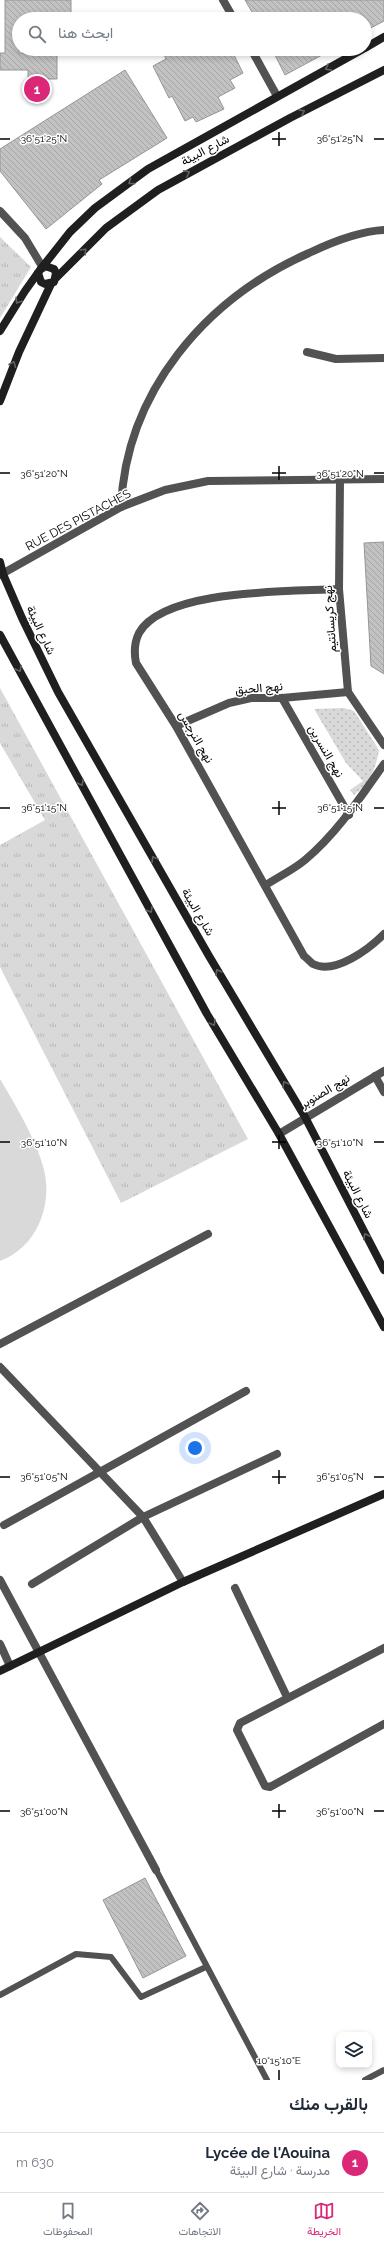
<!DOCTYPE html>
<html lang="ar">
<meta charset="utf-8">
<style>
body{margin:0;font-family:Raleway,Vazirmatn,sans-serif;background:#f2f2f3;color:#1f2937;direction:rtl}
.controls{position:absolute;right:12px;bottom:12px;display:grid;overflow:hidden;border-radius:8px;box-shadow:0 2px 6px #0003}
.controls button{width:36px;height:36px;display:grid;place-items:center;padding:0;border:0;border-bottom:1px solid #e0e1e3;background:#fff;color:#1f2937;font:20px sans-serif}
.you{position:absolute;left:195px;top:1448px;width:14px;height:14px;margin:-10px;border:3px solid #fff;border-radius:50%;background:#1a73e8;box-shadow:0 0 0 6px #1a73e833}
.badge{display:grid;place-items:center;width:26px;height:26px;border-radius:50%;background:#db2777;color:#fff;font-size:13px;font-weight:700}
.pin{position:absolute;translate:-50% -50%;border:2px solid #fff;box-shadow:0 1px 4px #0006}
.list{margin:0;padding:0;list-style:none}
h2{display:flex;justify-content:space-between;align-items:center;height:52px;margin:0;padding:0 16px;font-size:17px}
h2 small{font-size:13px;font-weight:400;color:#747a83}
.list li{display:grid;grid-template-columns:26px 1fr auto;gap:12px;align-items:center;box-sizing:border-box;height:60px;padding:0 16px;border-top:1px solid #e0e1e3}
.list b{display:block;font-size:15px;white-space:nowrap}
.list p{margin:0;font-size:13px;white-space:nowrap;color:#747a83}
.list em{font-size:13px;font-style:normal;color:#747a83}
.icon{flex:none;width:22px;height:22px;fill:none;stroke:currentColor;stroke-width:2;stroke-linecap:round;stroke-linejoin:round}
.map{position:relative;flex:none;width:384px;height:2080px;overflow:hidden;direction:ltr}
.search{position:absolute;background:#fff;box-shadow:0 2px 6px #0003;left:12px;right:12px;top:12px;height:44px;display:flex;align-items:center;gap:10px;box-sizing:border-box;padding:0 14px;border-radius:22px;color:#747a83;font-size:15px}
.sheet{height:112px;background:#fff}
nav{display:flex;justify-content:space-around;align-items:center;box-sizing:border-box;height:56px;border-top:1px solid #e0e1e3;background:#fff;font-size:11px;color:#747a83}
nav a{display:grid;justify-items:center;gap:2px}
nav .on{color:#db2777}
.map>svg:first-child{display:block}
.grass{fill:url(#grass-tufts)}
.park{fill:url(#park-dots)}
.pitch{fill:#d9d9d9}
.building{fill:url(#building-back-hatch);stroke:#969696}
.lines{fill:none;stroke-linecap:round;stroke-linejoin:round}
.lane{stroke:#525252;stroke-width:6}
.street{stroke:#525252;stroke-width:8}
.secondary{stroke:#1f1f1f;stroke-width:8}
.oneway{stroke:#626262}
.ticks{fill:none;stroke:#000;stroke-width:1.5}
.labels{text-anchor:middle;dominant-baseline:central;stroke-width:3;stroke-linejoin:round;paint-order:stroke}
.street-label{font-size:12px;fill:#000;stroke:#fff}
.ticks-label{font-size:10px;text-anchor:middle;fill:#000;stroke:#fff;stroke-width:3;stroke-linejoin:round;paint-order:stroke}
</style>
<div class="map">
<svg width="384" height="2080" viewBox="0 0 384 2080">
<defs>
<pattern id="grass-tufts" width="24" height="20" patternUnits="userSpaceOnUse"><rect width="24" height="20" fill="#d9d9d9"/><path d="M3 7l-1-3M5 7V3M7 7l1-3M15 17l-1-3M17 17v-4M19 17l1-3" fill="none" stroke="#b8b8b8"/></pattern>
<pattern id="park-dots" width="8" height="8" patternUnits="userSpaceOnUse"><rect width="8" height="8" fill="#d9d9d9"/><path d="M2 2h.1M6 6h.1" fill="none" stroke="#b8b8b8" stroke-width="1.8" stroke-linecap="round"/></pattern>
<pattern id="building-back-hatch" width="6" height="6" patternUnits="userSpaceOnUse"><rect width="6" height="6" fill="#c2c2c2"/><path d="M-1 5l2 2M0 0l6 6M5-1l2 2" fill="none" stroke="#a5a5a5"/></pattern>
</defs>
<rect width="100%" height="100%" fill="#fff"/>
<g class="grass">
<polygon points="0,237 31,267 0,318"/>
<polygon points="0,688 248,1139 121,1203 0,967 0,845 45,820 0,743"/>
</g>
<path class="park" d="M 344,708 L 354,711 L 379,750 C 376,769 369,783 354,795 L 350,790 L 363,781 L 346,763 L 314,709 Z"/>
<path class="pitch" d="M 0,1079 C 15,1104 37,1141 44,1170 C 53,1206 36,1248 0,1261 Z"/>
<g class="building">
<polygon points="5,0 71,0 71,19 19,19 19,53 57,53 57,79 28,79 28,70 0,70 0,53 5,53"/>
<polygon points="245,0 384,0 384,21 365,31 365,19 256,19"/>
<polygon points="169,49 231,49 243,73 230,80 235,88 218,97 224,109 196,122 193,117 185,121 172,96 169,98 153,66 166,59 163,52"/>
<polygon points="272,49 333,49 285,75"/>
<polygon points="125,70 167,138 99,180 102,184 46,229 0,171 0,149"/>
<polygon points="384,542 384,674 371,666 364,543"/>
<polygon points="145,1878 186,1956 143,1978 103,1900"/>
</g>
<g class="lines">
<g class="lane">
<polyline points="156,1870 267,2080"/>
<polyline points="0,1995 76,1954 111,1957 141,1997 206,1967"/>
<polyline points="365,2080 384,2070"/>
</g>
<g class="street">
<polyline points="223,0 234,19"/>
<polyline points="251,49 277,96"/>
<polyline points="0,211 25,238 43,268"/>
<polyline points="307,352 336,359 384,358"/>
<polyline points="340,480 339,589 348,692 384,745"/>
<path d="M 121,507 C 126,392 205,299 309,253 C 330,243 360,231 384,230"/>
<polyline points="0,575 121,507 165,490 208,481 384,479"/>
<path d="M 339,589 C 293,592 164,588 139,633 C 134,643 134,653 136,663 L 176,726 L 304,956 C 307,958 310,962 313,964 C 335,975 369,949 384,934"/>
<polyline points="282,698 349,815"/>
<polyline points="176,726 229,703 251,698 282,698 348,692"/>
<path d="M 266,885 C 278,877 293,870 305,860 C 337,833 360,798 384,764"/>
<polyline points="375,1076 384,1092"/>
<polyline points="279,1134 384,1071"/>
<polyline points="0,1344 208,1234"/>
<polyline points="0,1367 143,1517 183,1582"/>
<polyline points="4,1525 246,1391"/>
<polyline points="0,1580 156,1870"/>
<polyline points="32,1584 143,1517 277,1454"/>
<polyline points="235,1588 287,1697"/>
<polyline points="0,1644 10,1666"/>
<polyline points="384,1648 240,1723 237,1730 265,1786 270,1787 384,1724"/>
</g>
<g class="secondary">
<polyline points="365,48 384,37"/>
<polyline points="38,273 41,282 45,284 54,282 56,273 54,269 45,266"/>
<polyline points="56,278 106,228 158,190 290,118 384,70"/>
<polyline points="0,331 25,291 40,270 70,232 95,208 148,169 363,49"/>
<polyline points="0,401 19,352 51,284"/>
<polyline points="0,562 3,574 22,618 58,692 209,956 305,1117 384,1270"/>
<polyline points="0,635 207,1014 279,1134 384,1327"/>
<polyline points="0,1671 183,1582 384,1494"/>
</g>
</g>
<defs><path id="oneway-chevron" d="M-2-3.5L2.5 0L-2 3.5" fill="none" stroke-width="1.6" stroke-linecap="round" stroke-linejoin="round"/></defs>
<g class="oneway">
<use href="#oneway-chevron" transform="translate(328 68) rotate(151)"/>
<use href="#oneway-chevron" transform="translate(302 112) rotate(-27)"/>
<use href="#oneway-chevron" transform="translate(187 173) rotate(-28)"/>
<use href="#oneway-chevron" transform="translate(131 182) rotate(144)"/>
<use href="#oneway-chevron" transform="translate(84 251) rotate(-46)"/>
<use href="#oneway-chevron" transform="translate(18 301) rotate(123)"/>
<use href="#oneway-chevron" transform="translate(13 364) rotate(-68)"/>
<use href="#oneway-chevron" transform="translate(19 669) rotate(61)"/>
<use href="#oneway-chevron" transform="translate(81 783) rotate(61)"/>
<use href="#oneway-chevron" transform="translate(154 859) rotate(-120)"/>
<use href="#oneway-chevron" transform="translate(150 910) rotate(61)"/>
<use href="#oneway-chevron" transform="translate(218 972) rotate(-121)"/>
<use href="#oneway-chevron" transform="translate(213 1023) rotate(59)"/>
<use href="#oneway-chevron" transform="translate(285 1084) rotate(-121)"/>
<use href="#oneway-chevron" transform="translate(366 1236) rotate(-117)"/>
</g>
<path class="ticks" d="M 279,132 L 279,146M 0,139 L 10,139M 272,139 L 286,139M 374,139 L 384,139M 279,466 L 279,480M 0,473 L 10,473M 272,473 L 286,473M 374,473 L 384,473M 279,801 L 279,815M 0,808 L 10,808M 272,808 L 286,808M 374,808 L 384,808M 279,1135 L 279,1149M 0,1142 L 10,1142M 272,1142 L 286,1142M 374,1142 L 384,1142M 279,1470 L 279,1484M 0,1477 L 10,1477M 272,1477 L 286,1477M 374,1477 L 384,1477M 279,1804 L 279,1818M 0,1811 L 10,1811M 272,1811 L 286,1811M 374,1811 L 384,1811M 279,2070 L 279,2080"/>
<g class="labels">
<g class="street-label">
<text transform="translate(205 150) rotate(-28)">شارع البيئة</text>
<text transform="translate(78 520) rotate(-28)">RUE DES PISTACHES</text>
<text transform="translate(330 619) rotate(-94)">نهج كريسانتيم</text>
<text transform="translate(41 630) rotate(65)">شارع البيئة</text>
<text transform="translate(259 688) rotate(-5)">نهج الحبق</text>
<text transform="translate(196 737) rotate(60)">نهج النرجس</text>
<text transform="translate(326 751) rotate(60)">نهج النسرين</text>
<text transform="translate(198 912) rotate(60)">شارع البيئة</text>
<text transform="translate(325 1091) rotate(-31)">نهج الصنوبر</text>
<text transform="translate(358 1194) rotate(63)">شارع البيئة</text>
</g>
</g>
<g class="ticks-label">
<text x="44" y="142">36°51'25"N</text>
<text x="340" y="142">36°51'25"N</text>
<text x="44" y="477">36°51'20"N</text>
<text x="340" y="477">36°51'20"N</text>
<text x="44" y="811">36°51'15"N</text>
<text x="340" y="811">36°51'15"N</text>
<text x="44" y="1146">36°51'10"N</text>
<text x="340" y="1146">36°51'10"N</text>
<text x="44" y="1480">36°51'05"N</text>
<text x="340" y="1480">36°51'05"N</text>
<text x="44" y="1815">36°51'00"N</text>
<text x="340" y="1815">36°51'00"N</text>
<text x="279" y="2064">10°15'10"E</text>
</g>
</svg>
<div class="controls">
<button><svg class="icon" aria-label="layers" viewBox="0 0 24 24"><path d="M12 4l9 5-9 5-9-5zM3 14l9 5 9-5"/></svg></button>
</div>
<div class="you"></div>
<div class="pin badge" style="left:37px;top:89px">1</div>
<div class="search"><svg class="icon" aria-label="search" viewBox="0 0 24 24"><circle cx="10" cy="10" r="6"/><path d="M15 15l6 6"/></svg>ابحث هنا</div>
</div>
<section class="sheet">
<h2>بالقرب منك<small></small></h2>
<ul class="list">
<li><span class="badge">1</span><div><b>Lycée de l'Aouina</b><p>مدرسة · شارع البيئة</p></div><em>630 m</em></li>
</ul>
</section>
<nav>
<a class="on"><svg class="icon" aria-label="map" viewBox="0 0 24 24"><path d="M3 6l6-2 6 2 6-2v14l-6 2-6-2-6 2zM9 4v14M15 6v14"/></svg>الخريطة</a>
<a><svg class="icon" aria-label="directions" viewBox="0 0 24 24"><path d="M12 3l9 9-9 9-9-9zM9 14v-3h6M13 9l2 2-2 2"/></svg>الاتجاهات</a>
<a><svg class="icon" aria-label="saved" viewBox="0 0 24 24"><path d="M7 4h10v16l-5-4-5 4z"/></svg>المحفوظات</a>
</nav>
